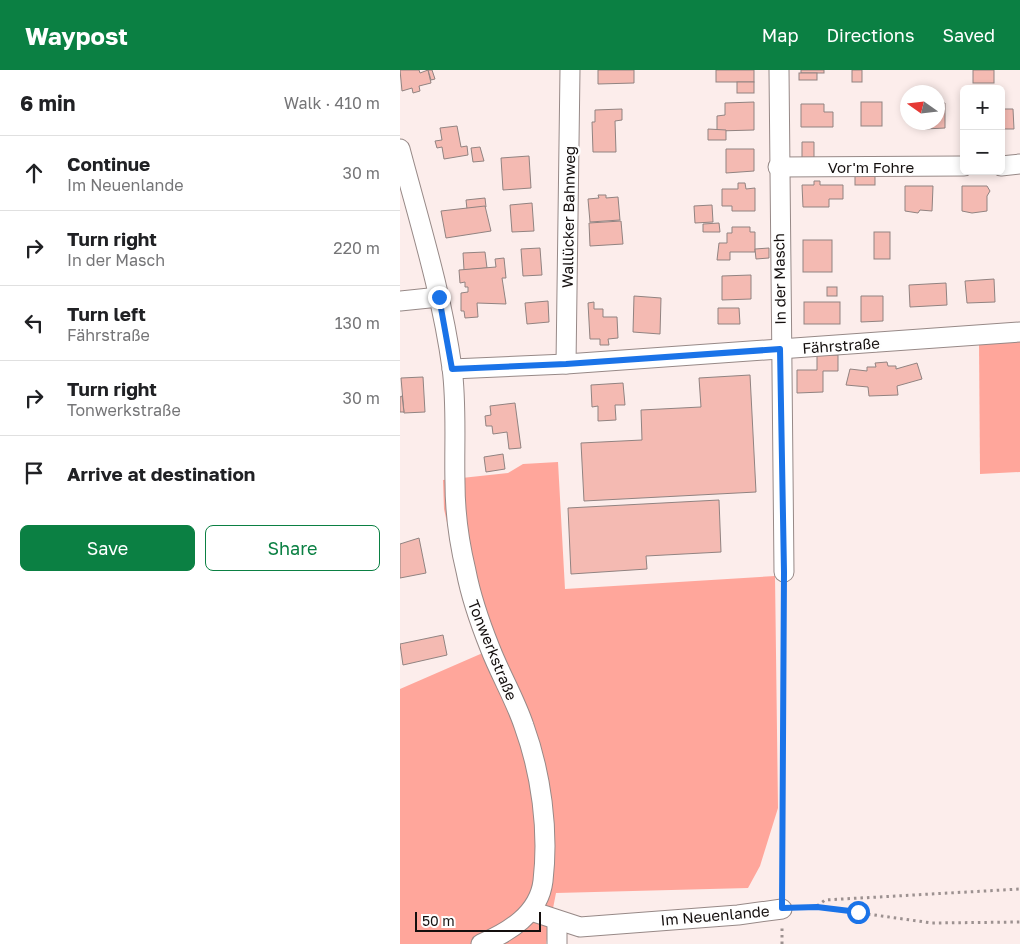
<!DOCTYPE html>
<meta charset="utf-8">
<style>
body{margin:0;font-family:"Golos Text",sans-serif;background:#f2f2f2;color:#202124}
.controls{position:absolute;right:15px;top:15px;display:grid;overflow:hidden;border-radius:8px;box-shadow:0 2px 8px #0003}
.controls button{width:45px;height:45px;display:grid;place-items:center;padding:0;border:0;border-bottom:1px solid #e0e0e0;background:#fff;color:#202124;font:25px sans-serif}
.compass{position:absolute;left:500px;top:15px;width:45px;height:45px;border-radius:50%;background:#fff;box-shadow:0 2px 8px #0003;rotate:284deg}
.scale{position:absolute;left:15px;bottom:12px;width:126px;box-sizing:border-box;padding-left:5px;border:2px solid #140f0e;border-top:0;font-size:14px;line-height:18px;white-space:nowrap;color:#140f0e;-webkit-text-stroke:4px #fefefe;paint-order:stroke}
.stop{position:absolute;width:15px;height:15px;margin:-11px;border:4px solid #1a73e8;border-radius:50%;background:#fff}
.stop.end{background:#1a73e8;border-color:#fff;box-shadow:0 1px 5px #0008}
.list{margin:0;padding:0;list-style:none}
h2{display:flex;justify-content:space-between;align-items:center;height:65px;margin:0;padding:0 20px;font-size:21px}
h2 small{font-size:16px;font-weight:400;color:#757577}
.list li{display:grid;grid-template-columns:32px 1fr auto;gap:15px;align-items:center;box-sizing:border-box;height:75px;padding:0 20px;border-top:1px solid #e0e0e0}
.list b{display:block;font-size:19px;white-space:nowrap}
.list p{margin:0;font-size:16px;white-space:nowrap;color:#757577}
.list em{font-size:16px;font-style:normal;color:#757577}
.actions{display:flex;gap:10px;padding:15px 20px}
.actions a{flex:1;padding:11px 0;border:1px solid #0b8043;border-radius:8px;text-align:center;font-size:18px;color:#0b8043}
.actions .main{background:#0b8043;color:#fff}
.icon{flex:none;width:28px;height:28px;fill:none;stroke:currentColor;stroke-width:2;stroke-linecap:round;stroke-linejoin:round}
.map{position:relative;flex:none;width:620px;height:874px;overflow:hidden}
header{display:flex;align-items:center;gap:30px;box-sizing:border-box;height:70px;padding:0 25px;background:#0b8043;color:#fff}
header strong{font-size:24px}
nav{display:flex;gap:28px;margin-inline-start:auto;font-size:18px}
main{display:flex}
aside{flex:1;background:#fff}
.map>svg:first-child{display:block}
.green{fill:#ffa69b}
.building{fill:#f4bab2;stroke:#918381}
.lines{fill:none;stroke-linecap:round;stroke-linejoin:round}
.minor-casing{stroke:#978987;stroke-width:21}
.path{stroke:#9c9190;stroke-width:3;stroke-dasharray:2.5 4;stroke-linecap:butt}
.minor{stroke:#fff;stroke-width:19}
.route{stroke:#1a73e8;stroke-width:6}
.labels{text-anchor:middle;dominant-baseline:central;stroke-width:5;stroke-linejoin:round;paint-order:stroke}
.street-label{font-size:15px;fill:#140f0e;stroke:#fefefe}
</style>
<header>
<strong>Waypost</strong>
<nav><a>Map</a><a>Directions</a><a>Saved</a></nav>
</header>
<main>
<aside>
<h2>6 min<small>Walk · 410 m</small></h2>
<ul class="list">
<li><svg class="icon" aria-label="ahead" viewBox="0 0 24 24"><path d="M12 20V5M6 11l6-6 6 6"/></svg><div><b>Continue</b><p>Im Neuenlande</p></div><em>30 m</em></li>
<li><svg class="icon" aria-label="right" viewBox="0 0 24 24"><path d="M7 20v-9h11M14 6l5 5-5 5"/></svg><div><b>Turn right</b><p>In der Masch</p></div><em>220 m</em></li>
<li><svg class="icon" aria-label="left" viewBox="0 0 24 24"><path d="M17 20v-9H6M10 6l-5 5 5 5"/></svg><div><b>Turn left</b><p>Fährstraße</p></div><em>130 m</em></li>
<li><svg class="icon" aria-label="right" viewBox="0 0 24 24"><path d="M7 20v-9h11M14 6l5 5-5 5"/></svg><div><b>Turn right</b><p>Tonwerkstraße</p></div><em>30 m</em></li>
<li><svg class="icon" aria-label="arrive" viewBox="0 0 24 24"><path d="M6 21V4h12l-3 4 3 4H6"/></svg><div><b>Arrive at destination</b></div></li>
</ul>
<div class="actions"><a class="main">Save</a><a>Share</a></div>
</aside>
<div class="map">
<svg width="620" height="874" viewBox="0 0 620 874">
<rect width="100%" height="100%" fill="#fcedeb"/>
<g class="green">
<polygon points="620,271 620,402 580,404 579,274"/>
<polygon points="158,392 165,519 375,506 378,738 360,796 348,818 156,823 146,874 0,874 0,619 85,582 68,548 44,439 43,410 108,403 123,394"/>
</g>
<g class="building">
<polygon points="0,0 19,0 20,3 28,0 31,13 19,16 20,21 13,23 12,18 2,21"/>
<polygon points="28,0 32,0 35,9 31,10"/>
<polygon points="198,0 234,0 234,13 198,14"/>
<rect x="316" y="0" width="38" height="12"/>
<rect x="401" y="0" width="23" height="3"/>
<rect x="452" y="0" width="10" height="12"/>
<rect x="573" y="0" width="21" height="13"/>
<rect x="399" y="3" width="18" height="7"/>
<rect x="337" y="12" width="17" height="11"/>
<polygon points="354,32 354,60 317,61 317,46 325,45 325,33"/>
<rect x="461" y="32" width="21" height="24"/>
<polygon points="538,33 545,33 545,58 525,59 520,52 538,52"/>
<polygon points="401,34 424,34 424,42 433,42 433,57 401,57"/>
<polygon points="222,39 222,50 215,51 216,82 193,82 192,52 195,52 195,40"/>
<polygon points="601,39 613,39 614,59 601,59"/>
<polygon points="57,56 61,77 67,76 68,85 44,89 42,77 37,78 35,71 42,70 40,58"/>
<polygon points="308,59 326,60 326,70 308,70"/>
<polygon points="402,72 414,72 414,88 402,89"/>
<polygon points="80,77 84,91 73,92 71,78"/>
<polygon points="326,79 354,79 354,101 326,103"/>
<polygon points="129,86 131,118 103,120 101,88"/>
<rect x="455" y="105" width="20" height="10"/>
<polygon points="414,111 420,111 420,115 443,115 443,129 429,129 429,137 403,137 402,115 414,115"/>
<polygon points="338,113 345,113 346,119 355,118 355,141 332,141 332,136 322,136 322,119 338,119"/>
<polygon points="505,116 533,116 532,141 520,140 518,143 505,141"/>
<polygon points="562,116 587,116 590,121 587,126 587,141 572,143 562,141"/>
<polygon points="198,125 206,125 206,128 218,127 220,150 190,152 188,129 199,128"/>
<polygon points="85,128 86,137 67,139 66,130"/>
<polygon points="132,133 134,161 112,162 110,135"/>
<polygon points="312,135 313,152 295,153 294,136"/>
<polygon points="85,136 91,161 46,168 41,141"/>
<polygon points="221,151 223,174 190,176 189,153"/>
<polygon points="319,153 320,162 303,162 303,154"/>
<polygon points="332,157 350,157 350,162 355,162 355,182 330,182 330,190 317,190 319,173 327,173 327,163 332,163"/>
<rect x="474" y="162" width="16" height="27"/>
<rect x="403" y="170" width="29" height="32"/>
<polygon points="140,178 142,205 123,206 121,179"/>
<polygon points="369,178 369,188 356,189 355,179"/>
<polygon points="85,182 87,198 64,200 63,183"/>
<polygon points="104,188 106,208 102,208 106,234 77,233 78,247 65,248 64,241 61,241 61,223 68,222 68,217 65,217 65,212 60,213 59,200 96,197 95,189"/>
<polygon points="351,205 351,229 322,230 322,206"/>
<polygon points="594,209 595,232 567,233 565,211"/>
<polygon points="546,213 547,235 510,237 509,215"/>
<rect x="427" y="217" width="10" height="9"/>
<polygon points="234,226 261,228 260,264 233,262"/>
<polygon points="461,226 483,226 483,251 461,252"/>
<polygon points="148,231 149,252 127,254 125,233"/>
<polygon points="194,232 194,239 203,239 203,247 217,247 218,268 208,269 209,275 200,275 200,269 190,269 188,233"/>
<rect x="404" y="232" width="36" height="22"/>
<polygon points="318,238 339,238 340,254 318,254"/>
<polygon points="417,285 438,285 438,301 423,301 423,322 397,323 397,300 417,300"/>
<polygon points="487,292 488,296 496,296 496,299 517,293 522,309 497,316 498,325 469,326 468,317 446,315 450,299 467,301 467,297 476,297 475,293"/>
<polygon points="350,305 356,422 184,431 181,373 242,370 241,340 301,337 299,308"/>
<polygon points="23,307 25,342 4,343 1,308"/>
<polygon points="223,313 225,335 215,335 216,350 198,351 198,336 192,337 191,315"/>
<polygon points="2,326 4,342 0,342 0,327"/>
<polygon points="115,333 121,378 109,379 107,362 93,364 92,356 86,356 85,346 91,345 90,336"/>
<polygon points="103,384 105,399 86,402 84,387"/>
<polygon points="319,430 321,482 246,486 247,499 171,504 168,438"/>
<polygon points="19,468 26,503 0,508 0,474"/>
<polygon points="43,565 47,585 3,595 0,574"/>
</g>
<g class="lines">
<defs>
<g id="minor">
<polyline points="379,0 384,502"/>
<path d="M 0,79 C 19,151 42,224 52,298 C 57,335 54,375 55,413 C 55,442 59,472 66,501 C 71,527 80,553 90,578 C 100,604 115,629 124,656 C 141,703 149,760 143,811 C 139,844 109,862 81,874"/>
<polyline points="601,96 620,94"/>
<polyline points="378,97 564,96"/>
<polyline points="0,231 39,227"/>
<polyline points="166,294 170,0"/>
<polyline points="52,299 166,294 620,262"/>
<polyline points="131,841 180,857 338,845 382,839"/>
<polyline points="157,851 157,874"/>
</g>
</defs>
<use href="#minor" class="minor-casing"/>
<g class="path">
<polyline points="383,823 384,517"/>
<polyline points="417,836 425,830 620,819"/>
<polyline points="397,838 417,837 532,853 620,852"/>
<polyline points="382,874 382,855"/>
</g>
<use href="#minor" class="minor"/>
</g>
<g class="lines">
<polyline class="route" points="39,227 52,299 166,294 380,279 384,502 382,838 417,837 458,842"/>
</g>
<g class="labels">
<g class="street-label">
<text x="471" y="97">Vor'm Fohre</text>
<text transform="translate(168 147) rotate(-89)">Wallücker Bahnweg</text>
<text transform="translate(379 209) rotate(-91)">In der Masch</text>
<text transform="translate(441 275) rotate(-4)">Fährstraße</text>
<text transform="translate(93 580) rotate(68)">Tonwerkstraße</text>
<text transform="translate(315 845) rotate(-5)">Im Neuenlande</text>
</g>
</g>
</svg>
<div class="controls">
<button>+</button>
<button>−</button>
</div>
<svg class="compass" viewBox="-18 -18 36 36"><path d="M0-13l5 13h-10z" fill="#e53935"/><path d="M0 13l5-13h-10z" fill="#757577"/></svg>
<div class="scale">50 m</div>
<div class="stop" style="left:458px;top:842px"></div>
<div class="stop end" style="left:39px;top:227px"></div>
</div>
</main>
